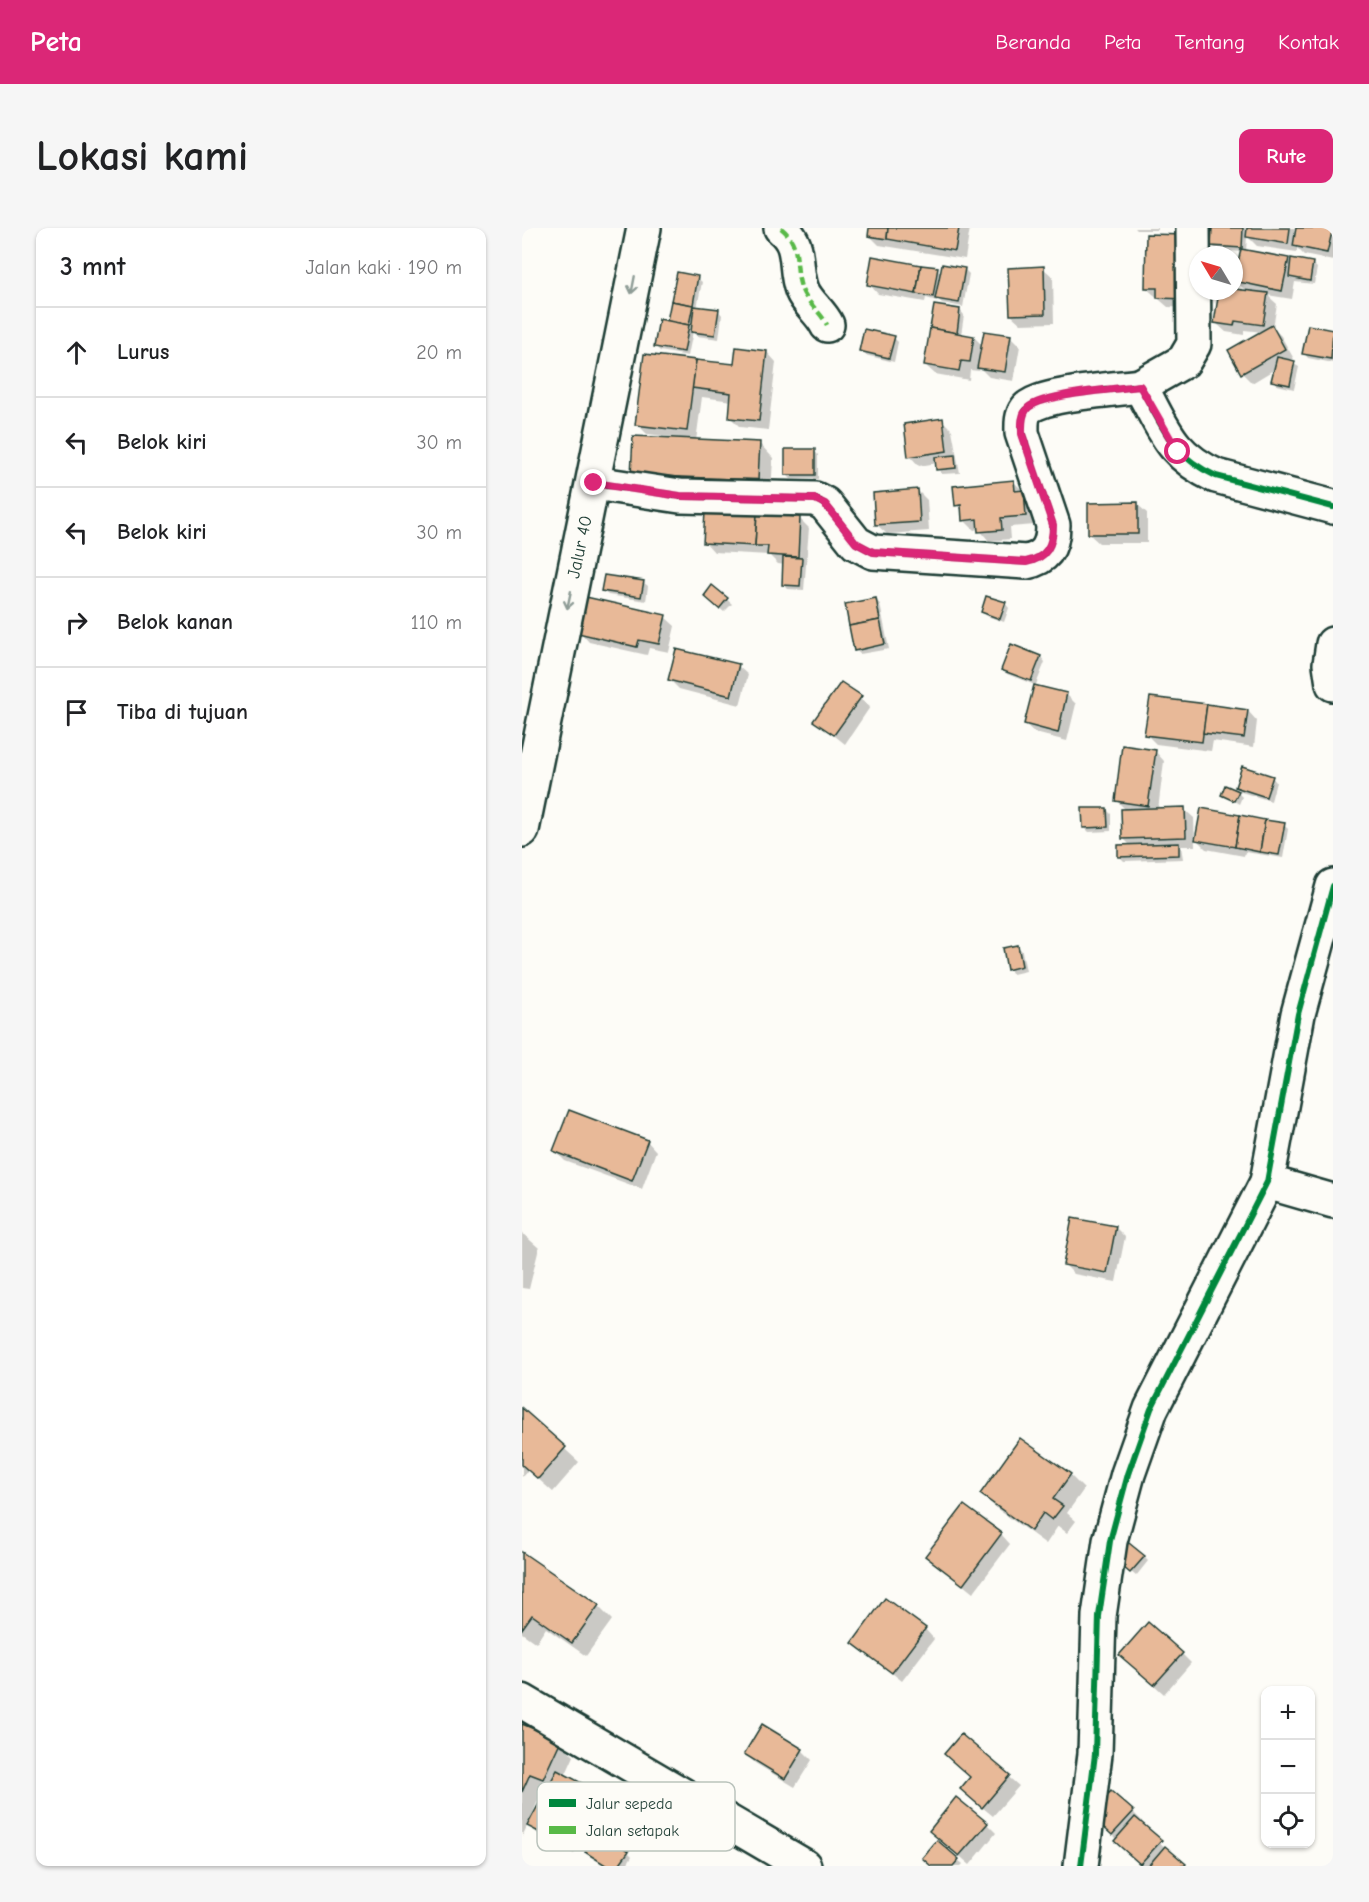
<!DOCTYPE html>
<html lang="id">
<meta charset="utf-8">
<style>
body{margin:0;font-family:"Comic Neue",sans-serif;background:#f6f6f6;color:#202124}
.controls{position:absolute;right:18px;bottom:18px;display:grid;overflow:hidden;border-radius:12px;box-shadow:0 2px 4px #0004}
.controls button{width:54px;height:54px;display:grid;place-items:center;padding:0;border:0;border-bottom:2px solid #e0e0e0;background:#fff;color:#202124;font:30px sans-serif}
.compass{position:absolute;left:667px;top:18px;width:54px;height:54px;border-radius:50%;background:#fff;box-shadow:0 2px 4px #0004;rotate:308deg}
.stop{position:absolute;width:18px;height:18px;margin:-14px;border:4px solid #db2777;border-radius:50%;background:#fff}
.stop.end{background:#db2777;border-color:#fff;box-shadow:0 2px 6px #0008}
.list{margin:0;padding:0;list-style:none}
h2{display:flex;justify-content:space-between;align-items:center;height:78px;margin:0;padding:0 24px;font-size:26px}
h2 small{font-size:20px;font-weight:400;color:#757577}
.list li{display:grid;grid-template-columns:39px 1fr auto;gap:18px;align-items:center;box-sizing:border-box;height:90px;padding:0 24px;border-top:2px solid #e0e0e0}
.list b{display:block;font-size:22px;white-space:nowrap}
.list em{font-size:20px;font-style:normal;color:#757577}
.icon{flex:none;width:33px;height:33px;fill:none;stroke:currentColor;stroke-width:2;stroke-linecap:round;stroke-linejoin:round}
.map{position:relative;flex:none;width:811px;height:1638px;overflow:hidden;border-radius:12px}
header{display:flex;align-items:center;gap:36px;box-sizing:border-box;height:84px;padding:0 30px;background:#db2777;color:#fff}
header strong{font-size:28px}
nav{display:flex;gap:33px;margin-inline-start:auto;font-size:21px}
.intro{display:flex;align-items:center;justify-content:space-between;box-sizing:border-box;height:144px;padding:0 36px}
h1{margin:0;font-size:42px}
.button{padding:15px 27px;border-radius:12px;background:#db2777;color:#fff;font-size:21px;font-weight:700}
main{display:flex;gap:36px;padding:0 36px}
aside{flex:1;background:#fff;border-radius:12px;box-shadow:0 2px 4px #0004}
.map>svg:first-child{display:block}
.shadow{fill:#0003;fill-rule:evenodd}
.building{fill:#e8b998;stroke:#1f3d34;stroke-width:1.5}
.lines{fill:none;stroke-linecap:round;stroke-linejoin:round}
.minor-casing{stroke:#1f3d34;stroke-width:38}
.highway-casing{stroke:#1f3d34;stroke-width:38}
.minor{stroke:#fdfcf7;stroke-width:33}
.highway{stroke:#fdfcf7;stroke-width:33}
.quiet{stroke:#58b947;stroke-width:4.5;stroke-dasharray:9 4.5;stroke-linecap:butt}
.cycleway-casing{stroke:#fdfcf7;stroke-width:10}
.cycleway{stroke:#00873e;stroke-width:6}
.oneway{stroke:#8e9c96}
.route{stroke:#db2777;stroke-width:8}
.labels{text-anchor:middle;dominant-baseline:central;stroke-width:6;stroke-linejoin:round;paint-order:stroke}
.street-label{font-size:18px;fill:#1f3d34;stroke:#fdfcf7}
.key{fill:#fdfcf7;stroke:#bac3bc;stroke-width:1.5}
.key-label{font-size:16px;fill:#1f3d34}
</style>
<header>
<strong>Peta</strong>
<nav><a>Beranda</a><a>Peta</a><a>Tentang</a><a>Kontak</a></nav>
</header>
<div class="intro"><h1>Lokasi kami</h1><a class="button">Rute</a></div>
<main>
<aside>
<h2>3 mnt<small>Jalan kaki · 190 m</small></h2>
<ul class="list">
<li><svg class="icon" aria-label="ahead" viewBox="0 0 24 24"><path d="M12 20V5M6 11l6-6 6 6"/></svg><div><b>Lurus</b></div><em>20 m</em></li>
<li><svg class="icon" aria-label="left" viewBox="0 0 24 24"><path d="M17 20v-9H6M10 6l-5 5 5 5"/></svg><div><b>Belok kiri</b></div><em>30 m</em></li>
<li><svg class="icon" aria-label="left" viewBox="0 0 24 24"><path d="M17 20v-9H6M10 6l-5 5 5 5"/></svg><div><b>Belok kiri</b></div><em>30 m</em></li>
<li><svg class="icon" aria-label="right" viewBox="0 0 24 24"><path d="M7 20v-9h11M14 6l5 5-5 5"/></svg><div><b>Belok kanan</b></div><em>110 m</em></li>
<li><svg class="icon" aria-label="arrive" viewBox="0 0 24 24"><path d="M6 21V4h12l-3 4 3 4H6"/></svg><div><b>Tiba di tujuan</b></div></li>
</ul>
</aside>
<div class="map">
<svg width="811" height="1638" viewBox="0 0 811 1638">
<rect width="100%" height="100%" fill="#fdfcf7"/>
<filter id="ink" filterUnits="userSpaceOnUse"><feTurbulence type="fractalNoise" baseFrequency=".0167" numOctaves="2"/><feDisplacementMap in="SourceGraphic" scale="12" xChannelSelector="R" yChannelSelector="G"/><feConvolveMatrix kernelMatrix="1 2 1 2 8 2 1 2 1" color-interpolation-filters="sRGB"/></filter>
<g filter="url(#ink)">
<g class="shadow">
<polygon points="349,0 448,0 443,31 357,17 347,7"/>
<polygon points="613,0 636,0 636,2 615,2"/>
<polygon points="691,0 811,0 811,33 782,27 775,20 775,24 735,18 725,8 724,24 766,31 770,35 790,35 795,40 792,56 773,54 770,71 745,67 755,76 751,100 759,108 772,131 767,133 777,139 772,161 755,157 751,152 753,141 730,155 720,145 741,104 722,102 722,107 704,104 694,95 699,63 725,64 714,53 720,24 695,22 690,18"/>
<polygon points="626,8 673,80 646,79 624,60"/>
<polygon points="521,40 531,49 532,95 499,96 489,87"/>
<polygon points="415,41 420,45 443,42 447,46 441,79 420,75 415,70 415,73 404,70 403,74 356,66 347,56"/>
<polygon points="175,50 180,54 175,80 196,82 200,87 197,111 175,108 171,103 166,128 138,123 133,118"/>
<polygon points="438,82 442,87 439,107 452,109 461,118 488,108 498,118 492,153 467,149 458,140 457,143 448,142 447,152 413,146 403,137"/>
<polygon points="787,99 811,103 811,135 786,130 782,125"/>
<polygon points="372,110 376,114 372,134 343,127 338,122"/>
<polygon points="245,124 254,134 246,202 218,199 208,189 210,173 180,169 174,213 237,215 251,230 249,266 125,260 158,210 125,206 115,196 123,128 214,138"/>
<polygon points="420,192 430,202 438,245 420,246 416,241 415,235 397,238 388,228"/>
<polygon points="292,222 296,227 296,251 269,251 265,247"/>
<polygon points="492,254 511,273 513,297 488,299 489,311 467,313 457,301 452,302 442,292 441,284 435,277"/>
<polygon points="396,263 405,272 407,303 365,306 355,297"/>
<polygon points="615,276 625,285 625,315 577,315 567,306"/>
<polygon points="277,290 287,300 282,362 266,361 261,356 263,337 256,336 247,327 192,324 183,314"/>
<polygon points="121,354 126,358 124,373 86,367 81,363"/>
<polygon points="191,359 210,376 202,384 188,372"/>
<polygon points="353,372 358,376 367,421 338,426 333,422"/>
<polygon points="483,375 487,380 482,394 465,388 460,384"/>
<polygon points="143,389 153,398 147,424 127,420 125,427 67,414 58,404"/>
<polygon points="490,418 519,429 523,434 513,459 545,467 554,476 545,513 513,505 503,496 513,457 485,446 481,441"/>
<polygon points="216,438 226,447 218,477 157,461 148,452"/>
<polygon points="319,456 348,479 323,516 293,492"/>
<polygon points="726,483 735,493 732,519 691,513 689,523 634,516 624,506"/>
<polygon points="633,523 642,533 636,582 662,581 672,590 673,618 659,618 661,631 602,633 598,629 609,618 602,611 605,583 594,572"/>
<polygon points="750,549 754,554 749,573 719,564 715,559"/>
<polygon points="716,565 720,569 717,576 701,566"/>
<polygon points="584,581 589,586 589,603 567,604 562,599"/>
<polygon points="762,597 766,601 761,630 723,624 722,628 684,621 674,611"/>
<polygon points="495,718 500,723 504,743 491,746 487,741"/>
<polygon points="125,913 134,923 120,961 43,933 33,923"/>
<polygon points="593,999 603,1009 594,1054 552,1046 543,1037"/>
<polygon points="0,1005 17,1020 7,1061 0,1060"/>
<polygon points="0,1182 57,1234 31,1264 6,1242 0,1249"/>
<polygon points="548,1247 562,1261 545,1285 554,1293 545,1305 536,1298 524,1316 474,1280 460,1266"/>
<polygon points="479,1306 488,1316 451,1365 405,1328"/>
<polygon points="0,1326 76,1378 90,1392 64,1428 24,1400 14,1415 0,1405"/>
<polygon points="622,1329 626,1333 614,1348 595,1332"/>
<polygon points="403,1401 412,1411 380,1453 332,1415"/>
<polygon points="660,1426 669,1435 642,1466 609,1436"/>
<path d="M 0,1497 L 38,1514 L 52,1528 L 43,1548 L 70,1562 L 80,1572 L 52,1626 L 17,1607 L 6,1596 L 0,1609 ZM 22,1559 L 26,1561 L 11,1590 L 9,1589 Z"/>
<polygon points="439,1508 497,1558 471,1588 450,1571 450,1550"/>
<polygon points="280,1522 290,1532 273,1559 233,1535 224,1526"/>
<polygon points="611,1584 620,1593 618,1596 663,1638 621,1638 580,1597"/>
<polygon points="465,1596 474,1605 448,1637 409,1603"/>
<polygon points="415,1614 436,1632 441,1636 439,1638 411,1638"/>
<polygon points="65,1624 106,1624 110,1628 104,1638 84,1638"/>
</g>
<g class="building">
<polygon points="347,0 366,0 365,11 346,8"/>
<polygon points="366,0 437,0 433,23 365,11"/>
<polygon points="690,0 721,0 720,20 689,18"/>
<polygon points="725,0 768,0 766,16 724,9"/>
<polygon points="774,0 811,0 805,25 771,18"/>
<polygon points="624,6 665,7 664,71 635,70 635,60 623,60"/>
<polygon points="719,21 767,30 760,63 712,53"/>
<polygon points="350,28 399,37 394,66 345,57"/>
<polygon points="769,30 791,34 788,53 767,49"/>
<polygon points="420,36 443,40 437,75 413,71"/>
<polygon points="399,37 416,39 411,69 394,66"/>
<polygon points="522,38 523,86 488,87 486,40"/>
<polygon points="155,44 176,48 171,77 149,73"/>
<polygon points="712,61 746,65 741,97 713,93 712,98 692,95 697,63 712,63"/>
<polygon points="149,73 171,77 167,97 145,93"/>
<polygon points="412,77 438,81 435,105 408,100"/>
<polygon points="172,78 197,81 193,107 169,104"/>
<polygon points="137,91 167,97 162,124 132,119"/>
<polygon points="750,97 763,121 719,146 706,122"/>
<polygon points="786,97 811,102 809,131 780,126"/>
<polygon points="408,100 452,108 448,134 439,133 437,143 402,137"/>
<polygon points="342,101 373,108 367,130 337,123"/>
<polygon points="462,103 489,107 483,144 455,140"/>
<polygon points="214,119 245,123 237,193 207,190 209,165 170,160 174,132 212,136"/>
<polygon points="122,126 174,132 165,203 113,197"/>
<polygon points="755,129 773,133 768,157 749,153"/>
<polygon points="421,190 425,223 386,229 382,196"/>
<polygon points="111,208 238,214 236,252 109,247"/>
<rect x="263" y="221" width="30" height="26"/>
<polygon points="433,227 434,240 414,242 413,229"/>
<polygon points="492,252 493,263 502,262 504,288 479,290 480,302 456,304 455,291 440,293 439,277 433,278 431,258"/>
<polygon points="396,261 398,294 353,297 351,265"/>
<polygon points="616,274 616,306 566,306 566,275"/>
<polygon points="183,284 235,286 233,318 181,315"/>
<polygon points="235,286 278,289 276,329 245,327 246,318 233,318"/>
<polygon points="261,329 280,330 278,358 260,357"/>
<polygon points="82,347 122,353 119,369 79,363"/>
<polygon points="190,357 206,370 197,381 182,368"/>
<polygon points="464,368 484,374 478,391 459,384"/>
<polygon points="64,369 144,387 137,416 117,412 115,419 56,405"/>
<polygon points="354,370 358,392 327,398 323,376"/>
<polygon points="358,392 363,416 332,423 327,398"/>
<polygon points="489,416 519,428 509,453 479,442"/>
<polygon points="154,421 217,436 209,468 146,452"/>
<polygon points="319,454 340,468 312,507 291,493"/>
<polygon points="512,457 545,465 536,505 502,496"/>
<polygon points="628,469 685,476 680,514 622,507"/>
<polygon points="685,476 726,482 722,510 681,505"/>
<polygon points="600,517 634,522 626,578 593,573"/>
<polygon points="720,538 751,548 744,569 713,559"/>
<polygon points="703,557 717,563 712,573 699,567"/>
<polygon points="663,579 664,609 600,611 599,581"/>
<polygon points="560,580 585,580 586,599 561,600"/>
<polygon points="679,580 718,587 713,619 673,612"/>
<polygon points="718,587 743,592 738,624 713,619"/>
<polygon points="743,592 763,595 757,627 738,624"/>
<polygon points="657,615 657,627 596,629 596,617"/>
<polygon points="496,717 500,738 485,742 481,720"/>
<polygon points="47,882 126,912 110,953 31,923"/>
<polygon points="550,990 594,998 585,1045 541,1037"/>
<polygon points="0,1180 44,1219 16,1251 0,1237"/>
<polygon points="498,1210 549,1246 531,1271 541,1278 530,1292 521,1285 509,1303 458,1266"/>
<polygon points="442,1277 480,1305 441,1357 403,1328"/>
<polygon points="602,1311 623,1328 608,1345 588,1328"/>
<polygon points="0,1324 77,1377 50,1415 10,1387 0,1401"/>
<polygon points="363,1370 404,1400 370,1445 330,1415"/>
<polygon points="626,1394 661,1425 632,1457 597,1427"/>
<polygon points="0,1496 39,1512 21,1551 8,1546 0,1564"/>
<polygon points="240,1496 281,1521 263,1551 222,1526"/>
<polygon points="439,1506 488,1547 460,1580 438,1561 448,1549 422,1526"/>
<polygon points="35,1542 71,1561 42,1617 5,1598"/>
<polygon points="589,1563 612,1583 590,1607 568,1587"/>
<polygon points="434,1569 466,1595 437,1628 407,1603"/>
<polygon points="613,1589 640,1612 618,1636 592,1613"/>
<polygon points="77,1603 107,1623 96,1638 85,1638 63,1624"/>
<polygon points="415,1612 437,1631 431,1638 409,1638 400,1630"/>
<polygon points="643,1618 664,1636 662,1638 626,1638"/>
</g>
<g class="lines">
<defs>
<g id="minor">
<path d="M 259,0 C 281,18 271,38 280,62 C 285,75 299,84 305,97"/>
<polyline points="618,158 662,133 672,116 671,0"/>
<path d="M 72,255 L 158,268 L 293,271 L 303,276 L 334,315 L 351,324 L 504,334 C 525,330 531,317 531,297 L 500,205 C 500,198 499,189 504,182 C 514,166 597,161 618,158 C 642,200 647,226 694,248 L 811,279"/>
<polyline points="811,416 808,436 811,456"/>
<polyline points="745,954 811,973"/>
<polyline points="0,1473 282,1638"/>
<polyline points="559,1638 573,1526 577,1388 588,1313 606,1246 629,1181 745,954 776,786 811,658"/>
</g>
<polyline id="highway" points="0,602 122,0"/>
</defs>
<use href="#minor" class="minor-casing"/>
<use href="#highway" class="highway-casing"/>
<use href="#minor" class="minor"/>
<use href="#highway" class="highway"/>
<path class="quiet" d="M 259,0 C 281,18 271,38 280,62 C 285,75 299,84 305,97"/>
<defs>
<g id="cycleway">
<path d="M 72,255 L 158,268 L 293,271 L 303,276 L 334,315 L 351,324 L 504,334 C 525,330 531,317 531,297 L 500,205 C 500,198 499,189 504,182 C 514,166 597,161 618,158 C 642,200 647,226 694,248 L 811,279"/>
<polyline points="559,1638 573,1526 577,1388 588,1313 606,1246 629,1181 745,954 776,786 811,658"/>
</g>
</defs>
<use href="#cycleway" class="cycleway-casing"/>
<use href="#cycleway" class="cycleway"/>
</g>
<defs><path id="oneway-shaft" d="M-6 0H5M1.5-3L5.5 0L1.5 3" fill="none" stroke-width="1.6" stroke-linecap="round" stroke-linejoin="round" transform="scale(1.5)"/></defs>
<g class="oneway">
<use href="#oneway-shaft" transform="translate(111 57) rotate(101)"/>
<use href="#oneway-shaft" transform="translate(47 372) rotate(102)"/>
</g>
</g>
<g class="lines" filter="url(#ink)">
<path class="route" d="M 72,255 L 158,268 L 293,271 L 303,276 L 334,315 L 351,324 L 504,334 C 525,330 531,317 531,297 L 500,206 C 500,198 499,189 504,182 C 514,166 597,161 618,158 L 656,224"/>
</g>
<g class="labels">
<g class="street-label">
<text transform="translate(58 319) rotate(-78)">Jalur 40</text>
</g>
</g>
<rect x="15" y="1554" width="198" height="69" rx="9" class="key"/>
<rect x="27" y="1571" width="27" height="8" fill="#00873e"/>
<rect x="27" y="1598" width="27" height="8" fill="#58b947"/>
<g class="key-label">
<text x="64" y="1581">Jalur sepeda</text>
<text x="64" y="1608">Jalan setapak</text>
</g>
</svg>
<div class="controls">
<button>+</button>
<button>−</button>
<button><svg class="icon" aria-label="locate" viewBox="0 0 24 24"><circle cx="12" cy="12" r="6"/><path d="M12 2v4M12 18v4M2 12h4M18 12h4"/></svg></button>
</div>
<svg class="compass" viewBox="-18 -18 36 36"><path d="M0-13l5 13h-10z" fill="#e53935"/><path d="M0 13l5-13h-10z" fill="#757577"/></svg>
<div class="stop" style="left:656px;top:224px"></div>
<div class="stop end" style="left:72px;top:255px"></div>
</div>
</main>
